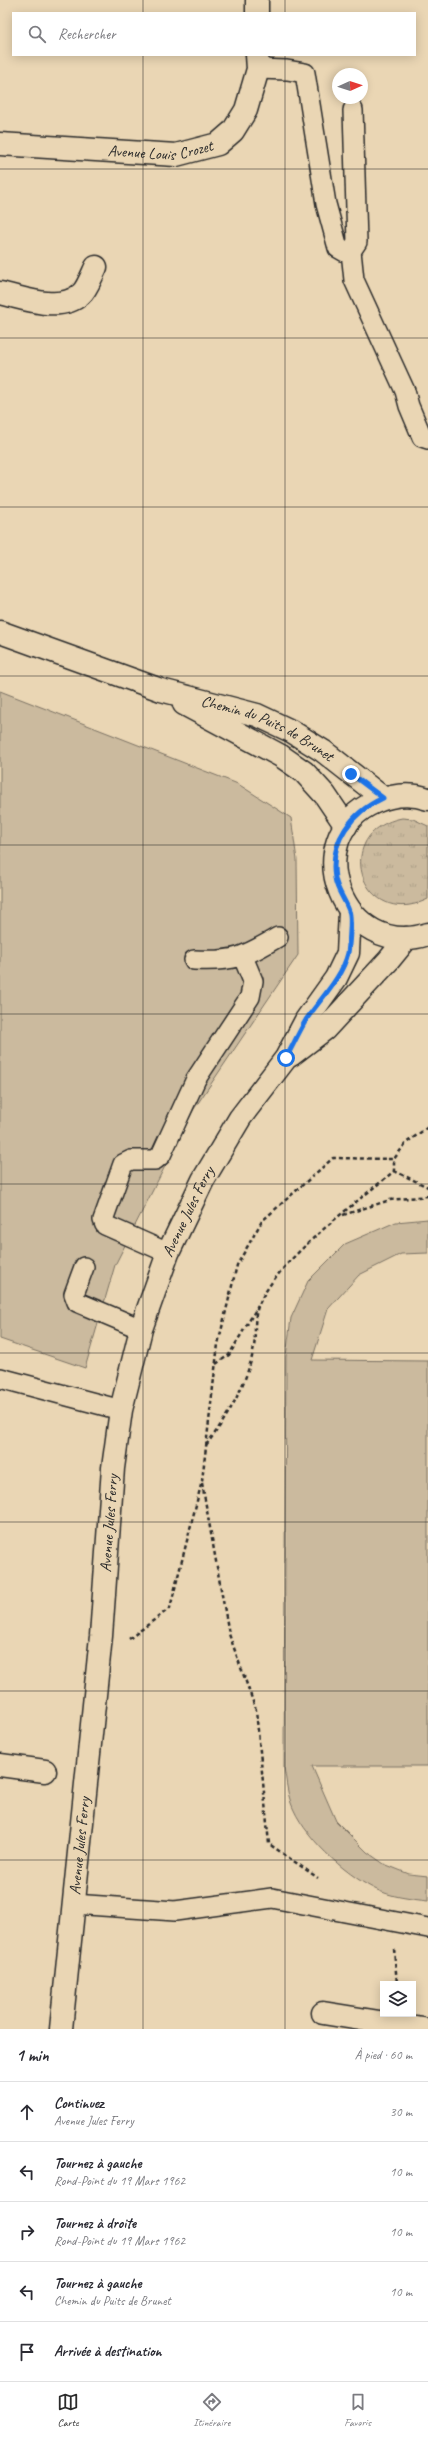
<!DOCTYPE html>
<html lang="fr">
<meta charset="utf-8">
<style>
body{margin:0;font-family:Caveat,sans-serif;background:#f2f2f3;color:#2b2b33}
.controls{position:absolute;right:12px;bottom:12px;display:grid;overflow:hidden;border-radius:0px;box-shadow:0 2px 10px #0003}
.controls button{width:36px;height:36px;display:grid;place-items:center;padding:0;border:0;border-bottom:1px solid #e1e1e2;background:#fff;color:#2b2b33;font:20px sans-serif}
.compass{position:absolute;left:332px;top:68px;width:36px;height:36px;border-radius:50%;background:#fff;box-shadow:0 2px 10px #0003;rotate:87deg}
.stop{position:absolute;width:12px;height:12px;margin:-9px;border:3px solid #1a73e8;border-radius:50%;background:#fff}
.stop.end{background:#1a73e8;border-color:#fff;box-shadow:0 1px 4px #0008}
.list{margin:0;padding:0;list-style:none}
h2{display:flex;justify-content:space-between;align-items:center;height:52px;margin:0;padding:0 16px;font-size:17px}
h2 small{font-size:13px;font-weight:400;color:#7c7c81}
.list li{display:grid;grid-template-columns:26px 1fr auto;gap:12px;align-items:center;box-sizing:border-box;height:60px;padding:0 16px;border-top:1px solid #e1e1e2}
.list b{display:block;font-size:15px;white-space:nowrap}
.list p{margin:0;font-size:13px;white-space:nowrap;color:#7c7c81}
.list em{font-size:13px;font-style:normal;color:#7c7c81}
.icon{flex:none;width:22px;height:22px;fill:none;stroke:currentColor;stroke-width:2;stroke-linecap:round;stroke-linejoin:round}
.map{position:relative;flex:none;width:428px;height:2029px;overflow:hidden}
.search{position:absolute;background:#fff;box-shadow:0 2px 10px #0003;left:12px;right:12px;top:12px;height:44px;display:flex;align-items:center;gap:10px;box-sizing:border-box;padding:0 14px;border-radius:0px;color:#7c7c81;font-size:15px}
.sheet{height:352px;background:#fff}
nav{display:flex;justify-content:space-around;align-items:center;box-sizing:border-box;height:56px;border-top:1px solid #e1e1e2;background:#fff;font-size:11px;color:#7c7c81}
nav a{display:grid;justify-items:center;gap:2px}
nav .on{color:#2b2b2b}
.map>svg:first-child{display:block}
.grass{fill:url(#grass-tufts);stroke:#7b7264}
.pitch{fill:#cbba9e;stroke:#7b7264}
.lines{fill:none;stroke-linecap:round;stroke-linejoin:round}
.lane-casing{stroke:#2b2b2b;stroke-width:22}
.street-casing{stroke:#2b2b2b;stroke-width:25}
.secondary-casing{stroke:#2b2b2b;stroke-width:25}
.path{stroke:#2b2b2b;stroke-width:2.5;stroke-dasharray:4 3;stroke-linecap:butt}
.lane{stroke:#ead6b4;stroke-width:19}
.street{stroke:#ead6b4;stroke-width:22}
.secondary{stroke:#ead6b4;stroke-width:22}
.route{stroke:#1a73e8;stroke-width:5}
.grid{fill:none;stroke:#2b2b2b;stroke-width:1;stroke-opacity:0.55}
.labels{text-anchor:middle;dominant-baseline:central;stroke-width:3;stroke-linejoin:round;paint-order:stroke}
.street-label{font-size:16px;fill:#2b2b2b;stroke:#ead6b4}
</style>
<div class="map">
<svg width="428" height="2029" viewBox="0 0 428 2029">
<defs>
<pattern id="grass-tufts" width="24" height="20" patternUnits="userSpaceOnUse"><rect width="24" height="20" fill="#cbba9e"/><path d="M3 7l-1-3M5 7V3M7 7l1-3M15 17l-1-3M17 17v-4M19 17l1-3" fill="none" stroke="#aea088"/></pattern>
</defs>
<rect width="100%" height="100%" fill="#ead6b4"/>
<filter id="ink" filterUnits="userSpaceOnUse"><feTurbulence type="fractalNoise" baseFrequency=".025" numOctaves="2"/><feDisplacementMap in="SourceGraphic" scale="8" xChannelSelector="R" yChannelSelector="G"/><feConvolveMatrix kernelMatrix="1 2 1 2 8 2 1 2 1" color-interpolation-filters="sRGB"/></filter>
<g filter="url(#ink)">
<path class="grass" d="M 402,818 L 413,819 L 428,826 L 428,899 C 362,932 329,832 402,818 Z"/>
<g class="pitch">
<polygon points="0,691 238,784 291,818 297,860 298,955 194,1109 115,1265 85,1368 0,1339"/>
<path d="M 428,1219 L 428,1253 L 401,1254 L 359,1275 L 328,1309 L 312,1360 L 428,1361 L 428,1766 L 312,1766 L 336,1821 L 367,1852 L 384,1864 L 409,1874 L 428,1876 L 428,1901 C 411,1899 391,1897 375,1889 C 344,1874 302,1835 291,1803 C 287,1792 286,1778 284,1767 L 286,1357 L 291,1318 L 308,1281 L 345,1244 L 396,1222 Z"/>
</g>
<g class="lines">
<defs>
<g id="lane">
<polyline points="258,69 287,70 305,73 326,204 338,248 345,252 351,251 357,242 353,110"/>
<polyline points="351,251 354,280 405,391 409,406 422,437 428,439"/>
<path d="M 194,960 C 235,962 244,957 278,937"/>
<polyline points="168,1253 105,1225 103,1220 123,1164 131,1160 155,1160 161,1155 196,1079 250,997 253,981 243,957"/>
<polyline points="84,1267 74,1294 77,1302 141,1329"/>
<polyline points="0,1378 121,1410"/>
<polyline points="73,1904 175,1911 272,1898 428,1928"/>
</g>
<g id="street">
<polyline points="257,13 257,0"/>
<path id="s1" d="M 0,144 L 176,155 L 218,144 L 233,131 L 246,110 L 258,69 L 257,55"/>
<path d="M 0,293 C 24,298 60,313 81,294 C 87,289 92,275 96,267"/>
<polyline points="291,1055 325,1029 389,960 407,938"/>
<polyline points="0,1765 45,1771"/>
<polyline points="323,2013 423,2029"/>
<path id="s2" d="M 61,2029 L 101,1636 L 113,1468 L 121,1410 L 141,1329 L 168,1253 L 203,1180 L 240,1118 L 286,1058 L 306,1020 L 336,978 L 348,953 L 350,911"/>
</g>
<g id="secondary">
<path id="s3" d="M 0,632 L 161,690 L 257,715 L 291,731 L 323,751 L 383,798"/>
<polyline points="184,704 281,756 304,772 325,795 346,826"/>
<path d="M 428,799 C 411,793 392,795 375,802 C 295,837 344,962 428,934"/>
</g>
</defs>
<use href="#lane" class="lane-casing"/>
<use href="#street" class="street-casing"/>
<use href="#secondary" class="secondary-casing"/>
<g class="path">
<polyline points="394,1171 428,1187"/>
<polyline points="343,1215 390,1200 428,1196"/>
<polyline points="216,1364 229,1355 258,1306"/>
<path d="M 206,1445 C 228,1417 248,1382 254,1347 C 256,1333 253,1315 260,1302 C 281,1257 355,1204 394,1171 L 394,1159"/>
<polyline points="202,1483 229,1634 256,1710 269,1844 318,1878"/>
<polyline points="129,1639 170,1608 202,1481 218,1344 237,1265 262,1221 333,1158 394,1159 406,1143 428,1127"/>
<polyline points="394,1949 397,1984"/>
</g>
<use href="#lane" class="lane"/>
<use href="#street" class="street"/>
<use href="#secondary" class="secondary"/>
</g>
</g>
<g class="lines" filter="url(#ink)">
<path class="route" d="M 286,1058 C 293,1045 299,1032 306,1020 C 320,999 342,978 348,953 C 349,946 352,916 349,911 C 345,899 337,891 335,878 C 329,841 352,812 383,798 L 351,774"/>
</g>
<path class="grid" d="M 143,0 L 143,13M 285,0 L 285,13M 143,55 L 143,2029M 285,55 L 285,2029M 0,169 L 428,169M 0,338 L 428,338M 0,507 L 428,507M 0,676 L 428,676M 0,845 L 428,845M 0,1014 L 428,1014M 0,1184 L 428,1184M 0,1353 L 428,1353M 0,1522 L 428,1522M 0,1691 L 428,1691M 0,1860 L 428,1860"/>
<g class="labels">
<g class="street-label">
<text stroke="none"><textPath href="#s1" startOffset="161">Avenue Louis Crozet</textPath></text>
<text stroke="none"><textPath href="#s3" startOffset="285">Chemin du Puits de Brunet</textPath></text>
<text stroke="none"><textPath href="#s2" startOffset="832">Avenue Jules Ferry</textPath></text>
<text stroke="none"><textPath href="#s2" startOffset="508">Avenue Jules Ferry</textPath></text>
<text stroke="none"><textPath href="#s2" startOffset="184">Avenue Jules Ferry</textPath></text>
</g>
</g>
</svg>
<div class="controls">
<button><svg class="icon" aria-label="layers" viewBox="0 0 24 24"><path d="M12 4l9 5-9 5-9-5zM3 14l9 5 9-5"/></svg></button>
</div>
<svg class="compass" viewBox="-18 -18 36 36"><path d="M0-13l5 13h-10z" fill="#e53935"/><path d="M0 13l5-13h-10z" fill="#7c7c81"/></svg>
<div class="stop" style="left:286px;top:1058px"></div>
<div class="stop end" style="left:351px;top:774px"></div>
<div class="search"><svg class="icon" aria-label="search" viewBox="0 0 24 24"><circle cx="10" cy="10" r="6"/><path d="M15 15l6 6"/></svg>Rechercher</div>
</div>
<section class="sheet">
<h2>1 min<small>À pied · 60 m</small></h2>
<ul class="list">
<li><svg class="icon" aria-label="ahead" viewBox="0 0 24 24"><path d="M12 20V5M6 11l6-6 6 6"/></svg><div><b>Continuez</b><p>Avenue Jules Ferry</p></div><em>30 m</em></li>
<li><svg class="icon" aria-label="left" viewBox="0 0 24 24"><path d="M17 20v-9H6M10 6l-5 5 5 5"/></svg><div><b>Tournez à gauche</b><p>Rond-Point du 19 Mars 1962</p></div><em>10 m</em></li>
<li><svg class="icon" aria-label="right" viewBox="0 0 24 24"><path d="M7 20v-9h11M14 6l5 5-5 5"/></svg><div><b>Tournez à droite</b><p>Rond-Point du 19 Mars 1962</p></div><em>10 m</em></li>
<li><svg class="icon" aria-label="left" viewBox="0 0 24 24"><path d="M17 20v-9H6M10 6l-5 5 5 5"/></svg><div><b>Tournez à gauche</b><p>Chemin du Puits de Brunet</p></div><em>10 m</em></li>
<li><svg class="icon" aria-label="arrive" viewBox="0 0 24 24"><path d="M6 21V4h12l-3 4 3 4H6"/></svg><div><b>Arrivée à destination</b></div></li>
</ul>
</section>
<nav>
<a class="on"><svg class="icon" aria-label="map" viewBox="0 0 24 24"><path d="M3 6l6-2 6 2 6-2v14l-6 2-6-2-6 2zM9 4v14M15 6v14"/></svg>Carte</a>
<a><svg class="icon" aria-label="directions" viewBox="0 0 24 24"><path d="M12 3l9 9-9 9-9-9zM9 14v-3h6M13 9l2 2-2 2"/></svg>Itinéraire</a>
<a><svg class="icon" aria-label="saved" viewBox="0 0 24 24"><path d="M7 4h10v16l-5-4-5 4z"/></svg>Favoris</a>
</nav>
